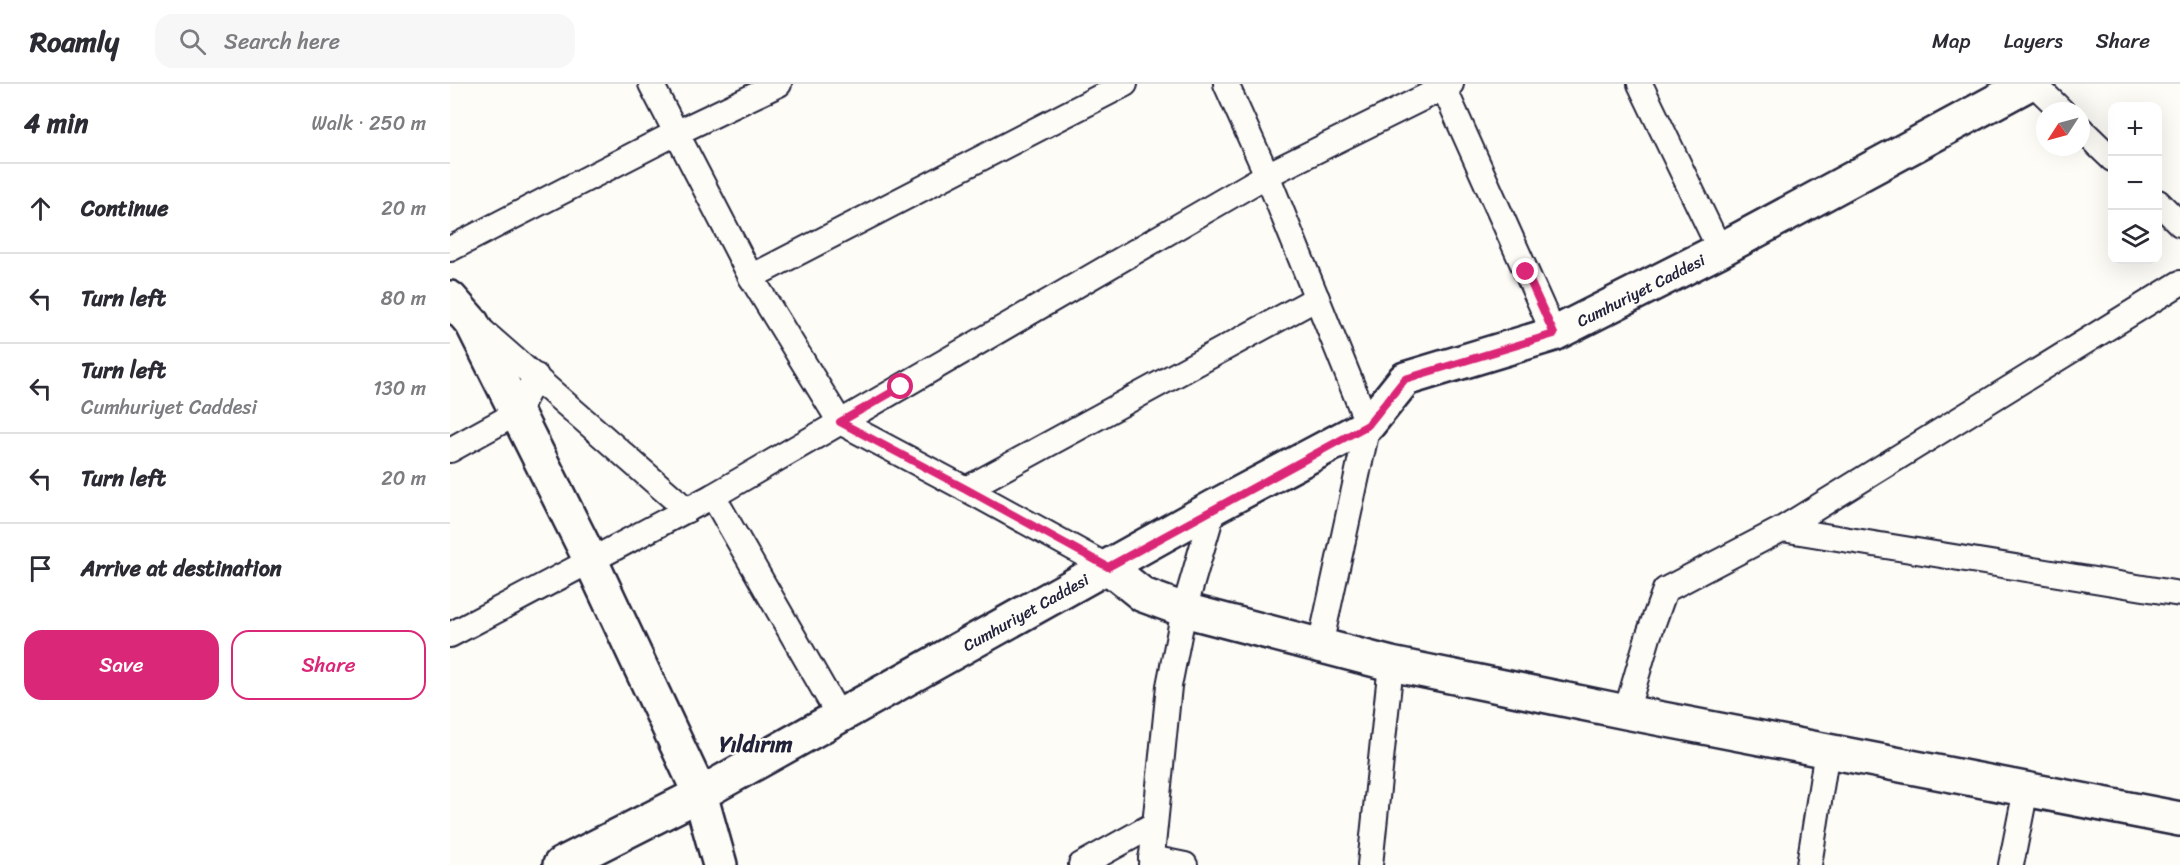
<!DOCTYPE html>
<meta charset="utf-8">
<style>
body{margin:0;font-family:Sriracha,sans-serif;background:#f7f7f7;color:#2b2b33}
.controls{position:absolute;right:18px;top:18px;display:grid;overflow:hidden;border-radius:12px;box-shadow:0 6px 24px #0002}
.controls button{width:54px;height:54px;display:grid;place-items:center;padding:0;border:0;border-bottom:2px solid #e1e1e2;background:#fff;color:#2b2b33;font:30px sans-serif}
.compass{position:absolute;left:1586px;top:18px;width:54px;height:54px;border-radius:50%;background:#fff;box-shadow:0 6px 24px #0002;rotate:234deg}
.stop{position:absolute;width:18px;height:18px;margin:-14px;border:4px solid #db2777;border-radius:50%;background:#fff}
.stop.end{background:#db2777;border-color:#fff;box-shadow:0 2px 6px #0008}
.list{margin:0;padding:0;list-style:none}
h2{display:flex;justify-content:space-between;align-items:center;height:78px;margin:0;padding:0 24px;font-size:26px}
h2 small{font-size:20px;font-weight:400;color:#7c7c81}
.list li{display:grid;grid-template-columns:39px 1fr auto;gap:18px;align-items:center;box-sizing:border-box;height:90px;padding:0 24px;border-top:2px solid #e1e1e2}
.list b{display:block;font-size:22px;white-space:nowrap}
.list p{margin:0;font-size:20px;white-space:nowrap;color:#7c7c81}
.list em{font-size:20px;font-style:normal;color:#7c7c81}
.actions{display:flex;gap:12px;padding:18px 24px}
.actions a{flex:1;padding:14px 0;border:2px solid #db2777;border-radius:18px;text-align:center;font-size:21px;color:#db2777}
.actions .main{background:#db2777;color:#fff}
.icon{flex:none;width:33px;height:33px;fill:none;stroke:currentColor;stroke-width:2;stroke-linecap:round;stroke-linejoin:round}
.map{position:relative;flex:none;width:1730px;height:781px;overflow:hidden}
header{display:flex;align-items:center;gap:36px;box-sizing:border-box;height:84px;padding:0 30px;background:#fff;border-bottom:2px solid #e1e1e2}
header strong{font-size:28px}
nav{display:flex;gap:33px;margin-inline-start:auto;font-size:21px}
.search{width:420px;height:54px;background:#f7f7f7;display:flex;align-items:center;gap:15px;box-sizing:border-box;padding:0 21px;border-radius:18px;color:#7c7c81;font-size:22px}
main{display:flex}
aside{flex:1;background:#fff}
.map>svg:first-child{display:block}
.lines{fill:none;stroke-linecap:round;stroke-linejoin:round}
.street-casing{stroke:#22223b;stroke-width:28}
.secondary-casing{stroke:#22223b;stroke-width:38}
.street{stroke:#fdfcf7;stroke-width:24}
.secondary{stroke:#fdfcf7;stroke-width:33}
.route{stroke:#db2777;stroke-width:8}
.labels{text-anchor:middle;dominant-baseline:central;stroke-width:5;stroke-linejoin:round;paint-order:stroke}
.street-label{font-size:16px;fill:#22223b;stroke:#fdfcf7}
.district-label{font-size:22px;font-weight:bold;fill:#22223b;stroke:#fdfcf7}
</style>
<header>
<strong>Roamly</strong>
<div class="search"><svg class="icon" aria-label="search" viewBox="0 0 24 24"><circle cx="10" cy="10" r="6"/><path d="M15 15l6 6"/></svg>Search here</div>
<nav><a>Map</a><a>Layers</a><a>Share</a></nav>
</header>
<main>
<aside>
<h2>4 min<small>Walk · 250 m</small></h2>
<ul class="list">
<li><svg class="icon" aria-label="ahead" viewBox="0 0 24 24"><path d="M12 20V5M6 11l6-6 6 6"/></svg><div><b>Continue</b></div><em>20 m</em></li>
<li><svg class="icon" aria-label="left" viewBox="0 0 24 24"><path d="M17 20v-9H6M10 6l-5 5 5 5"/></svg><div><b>Turn left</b></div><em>80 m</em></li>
<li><svg class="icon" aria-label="left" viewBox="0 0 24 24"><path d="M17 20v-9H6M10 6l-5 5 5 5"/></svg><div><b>Turn left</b><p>Cumhuriyet Caddesi</p></div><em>130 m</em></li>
<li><svg class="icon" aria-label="left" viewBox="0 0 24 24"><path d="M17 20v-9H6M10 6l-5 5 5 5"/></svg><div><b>Turn left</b></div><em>20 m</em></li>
<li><svg class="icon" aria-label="arrive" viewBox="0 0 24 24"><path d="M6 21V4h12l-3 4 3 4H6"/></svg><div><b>Arrive at destination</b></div></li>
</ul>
<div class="actions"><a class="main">Save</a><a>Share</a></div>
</aside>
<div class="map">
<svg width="1730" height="781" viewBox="0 0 1730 781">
<rect width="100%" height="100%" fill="#fdfcf7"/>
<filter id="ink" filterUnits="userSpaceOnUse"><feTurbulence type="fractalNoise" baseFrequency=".0167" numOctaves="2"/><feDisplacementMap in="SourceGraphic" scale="12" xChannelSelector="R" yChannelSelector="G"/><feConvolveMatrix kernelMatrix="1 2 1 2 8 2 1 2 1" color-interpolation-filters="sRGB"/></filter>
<g filter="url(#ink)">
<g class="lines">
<defs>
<g id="street">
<polyline points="201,0 301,193 390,338 516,405 658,483"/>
<polyline points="776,0 817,91 918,341 870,562"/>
<polyline points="1190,0 1270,166"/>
<polyline points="1584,0 1612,27"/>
<polyline points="994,4 1104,250"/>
<polyline points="1631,45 1662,75"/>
<polyline points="1708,118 1730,140"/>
<polyline points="0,165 226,49 329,0"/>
<polyline points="301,193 675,0"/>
<polyline points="29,244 237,426"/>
<polyline points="0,366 67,329 86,292"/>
<polyline points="516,405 867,214"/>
<polyline points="263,412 389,632"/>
<polyline points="1332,445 1730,510"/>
<polyline points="0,551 263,412 817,91 1001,0"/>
<polyline points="1176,628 1198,553 1215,506 1332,445 1730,199"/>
<polyline points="701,774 735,781"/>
<polyline points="631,781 705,740"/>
<polyline points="701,781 719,602 734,526 764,423"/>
<polyline points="920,781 941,580"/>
<polyline points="1359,781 1377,666"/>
<polyline points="1561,781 1576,705"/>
</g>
<g id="secondary">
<polyline points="0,214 22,239 141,477 250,710 270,781"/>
<polyline points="658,483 693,511 734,526 941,580 1176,628 1730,735"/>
<path id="s1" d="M 110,781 L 250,710 L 764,423 L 918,341 L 955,295 L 1104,250 L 1270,166 L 1578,0"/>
</g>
</defs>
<use href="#street" class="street-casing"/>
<use href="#secondary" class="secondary-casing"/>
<use href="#street" class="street"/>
<use href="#secondary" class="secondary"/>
</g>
</g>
<g class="lines" filter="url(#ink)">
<polyline class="route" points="451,303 390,338 516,405 658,483 918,341 955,295 1104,250 1076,188"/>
</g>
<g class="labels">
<g class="street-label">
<text stroke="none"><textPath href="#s1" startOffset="1232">Cumhuriyet Caddesi</textPath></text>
<text stroke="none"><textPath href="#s1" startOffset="530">Cumhuriyet Caddesi</textPath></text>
</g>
<g class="district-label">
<text x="306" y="660">Yıldırım</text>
</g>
</g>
</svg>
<div class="controls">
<button>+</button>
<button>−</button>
<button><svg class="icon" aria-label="layers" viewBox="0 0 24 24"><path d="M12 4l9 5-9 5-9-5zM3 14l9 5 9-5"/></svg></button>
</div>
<svg class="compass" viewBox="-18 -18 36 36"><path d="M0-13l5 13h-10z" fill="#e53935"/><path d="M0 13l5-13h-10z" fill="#7c7c81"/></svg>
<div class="stop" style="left:451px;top:303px"></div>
<div class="stop end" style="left:1076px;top:188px"></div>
</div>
</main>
